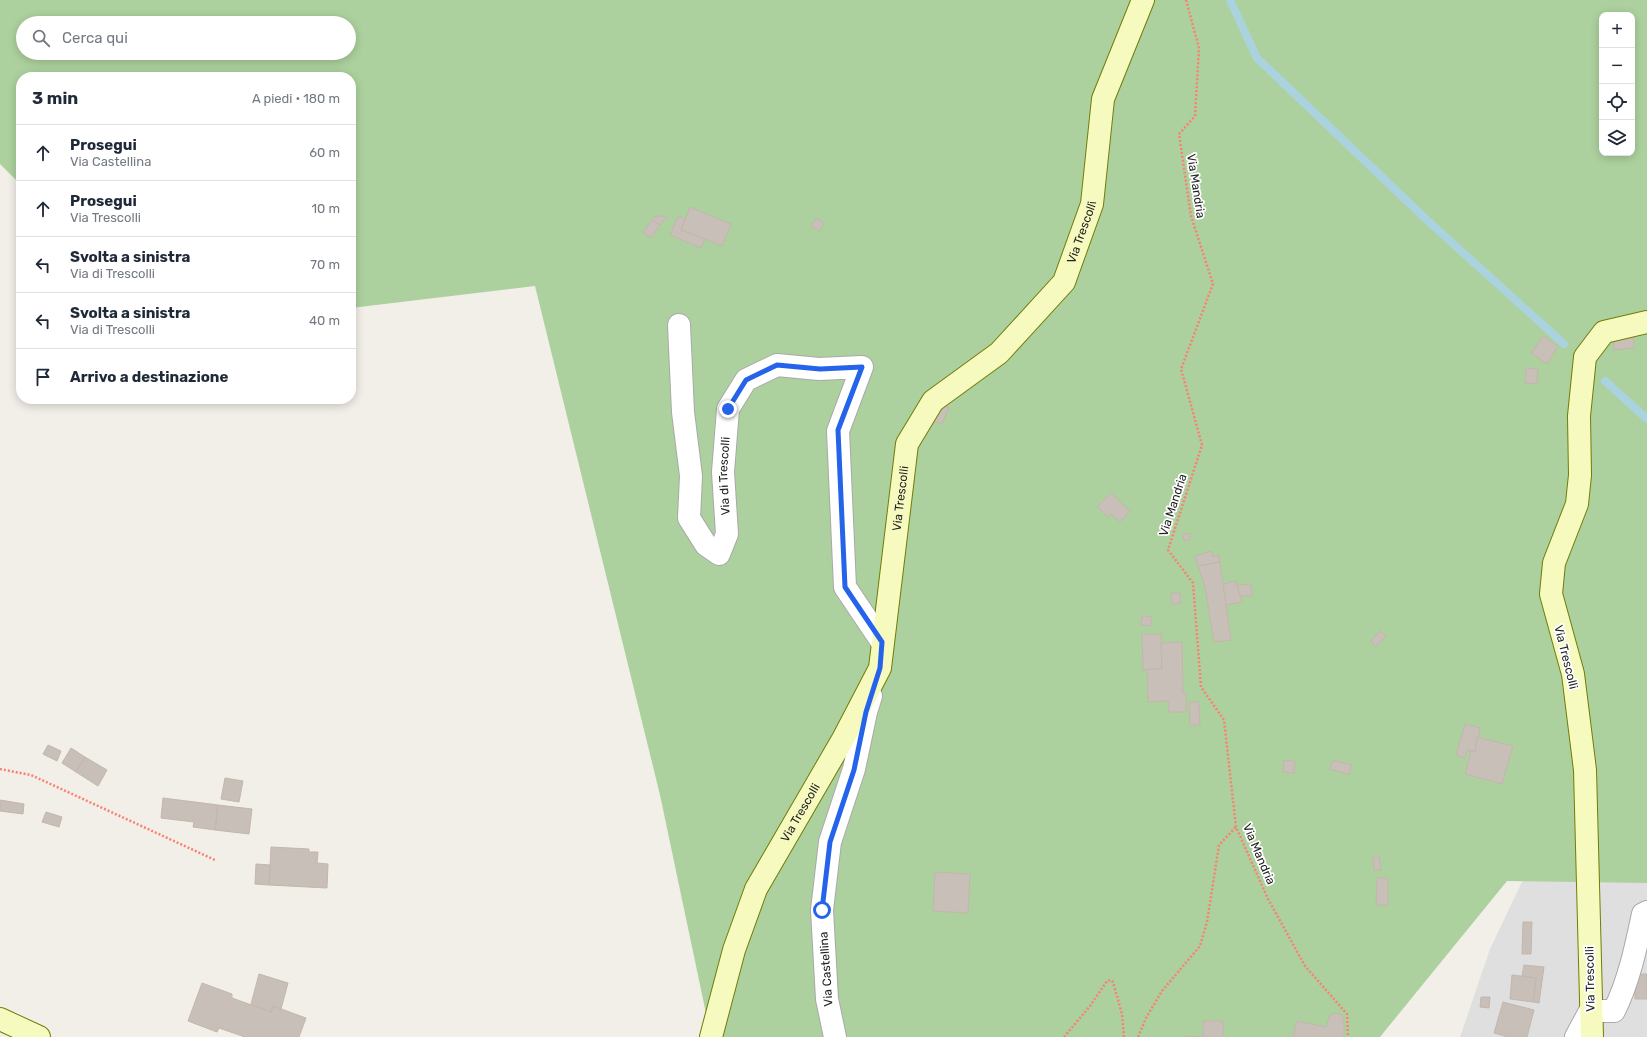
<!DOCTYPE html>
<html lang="it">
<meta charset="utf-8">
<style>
body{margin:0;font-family:Rubik,sans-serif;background:#f6f6f7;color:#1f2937}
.controls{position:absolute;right:12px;top:12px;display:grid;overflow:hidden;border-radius:8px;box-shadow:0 2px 10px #0003}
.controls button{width:36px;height:36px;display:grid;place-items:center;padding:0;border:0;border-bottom:1px solid #e0e1e3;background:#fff;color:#1f2937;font:20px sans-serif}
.stop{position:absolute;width:12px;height:12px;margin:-9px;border:3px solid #2563eb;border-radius:50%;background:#fff}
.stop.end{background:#2563eb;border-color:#fff;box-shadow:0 1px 4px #0008}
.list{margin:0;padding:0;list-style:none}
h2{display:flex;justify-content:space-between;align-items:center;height:52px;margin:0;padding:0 16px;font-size:17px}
h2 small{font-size:13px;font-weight:400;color:#747a83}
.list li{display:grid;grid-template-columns:26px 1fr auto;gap:12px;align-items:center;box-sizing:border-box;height:56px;padding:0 16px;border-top:1px solid #e0e1e3}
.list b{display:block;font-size:15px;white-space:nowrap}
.list p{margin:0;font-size:13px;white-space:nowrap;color:#747a83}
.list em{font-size:13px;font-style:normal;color:#747a83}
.icon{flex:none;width:22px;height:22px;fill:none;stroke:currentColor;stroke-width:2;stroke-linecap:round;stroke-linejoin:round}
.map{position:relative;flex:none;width:1647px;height:1037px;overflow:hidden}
.search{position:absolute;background:#fff;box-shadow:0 2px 10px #0003;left:16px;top:16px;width:340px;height:44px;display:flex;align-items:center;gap:10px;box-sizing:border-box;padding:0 14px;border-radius:22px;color:#747a83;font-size:15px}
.panel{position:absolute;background:#fff;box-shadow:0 2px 10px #0003;left:16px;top:72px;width:340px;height:332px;border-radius:16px}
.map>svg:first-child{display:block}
.residential{fill:#e0dfdf}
.forest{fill:#add19e;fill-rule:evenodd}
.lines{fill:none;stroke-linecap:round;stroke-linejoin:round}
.stream{stroke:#aad3df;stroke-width:8}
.building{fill:#c7bfb8;stroke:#c4b6ab}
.street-casing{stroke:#a9a9a9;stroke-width:24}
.secondary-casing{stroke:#707d05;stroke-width:24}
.path{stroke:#fa8072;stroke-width:2.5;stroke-dasharray:2 2;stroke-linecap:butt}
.street{stroke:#fff;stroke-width:22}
.secondary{stroke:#f7fabf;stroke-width:22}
.route{stroke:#2563eb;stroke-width:5}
.labels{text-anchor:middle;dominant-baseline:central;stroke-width:3.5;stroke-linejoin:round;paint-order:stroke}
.street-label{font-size:12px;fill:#222;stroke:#fff}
</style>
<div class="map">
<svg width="1647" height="1037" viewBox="0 0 1647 1037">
<rect width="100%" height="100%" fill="#f2efe9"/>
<polygon class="residential" points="1647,854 1647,1037 1460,1037 1490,949 1528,869"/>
<path class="forest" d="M 0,0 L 1647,0 L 1647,883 L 1507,881 L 1380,1037 L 711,1037 L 660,795 L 535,286 L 351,308 L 351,77 L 21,77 L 21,185 L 0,164 ZM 1602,15 L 1632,15 L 1632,153 L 1602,153 ZM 23,23 L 349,23 L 349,53 L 23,53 Z"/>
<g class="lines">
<g class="stream">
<polyline points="1230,0 1257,58 1428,221 1564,344"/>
<polyline points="1605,381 1647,419"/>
</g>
</g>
<g class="building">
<polygon points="690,207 731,224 722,246 681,230"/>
<polygon points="656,216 667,216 660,225 652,220"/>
<polygon points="678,216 685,219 681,230 705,239 701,248 670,235"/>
<polygon points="816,218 824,223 819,231 811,226"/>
<polygon points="652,220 660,225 651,238 643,232"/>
<polygon points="1633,331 1634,348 1614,350 1613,337"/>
<polygon points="1543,336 1558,346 1547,364 1531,353"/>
<polygon points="1526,368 1538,369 1537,384 1525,383"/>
<polygon points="938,403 949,408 942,424 931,420"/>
<polygon points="1111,493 1130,511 1120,522 1111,514 1108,517 1097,507"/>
<polygon points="1183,534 1190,534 1190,540 1184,540"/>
<polygon points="1212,551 1213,557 1219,555 1220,562 1198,566 1195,556"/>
<polygon points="1220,562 1231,640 1214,642 1205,587 1198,566"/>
<polygon points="1236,581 1242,602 1226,605 1223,584"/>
<polygon points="1251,584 1252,596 1240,596 1237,585"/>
<polygon points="1171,593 1180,593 1181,603 1172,604"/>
<polygon points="1142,616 1152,617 1151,626 1141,625"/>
<polygon points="1380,631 1386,636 1376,647 1371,641"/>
<polygon points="1142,634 1161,634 1162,669 1143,670"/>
<polygon points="1182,642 1183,693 1186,693 1186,712 1169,712 1168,701 1148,702 1147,669 1162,669 1161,643"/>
<polygon points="1189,702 1199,702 1200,725 1190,725"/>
<polygon points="1465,724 1480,728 1475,752 1467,750 1465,758 1456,755"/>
<polygon points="1477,737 1513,746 1502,784 1465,774 1471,751 1475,752"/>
<polygon points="48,745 61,751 57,761 43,754"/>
<polygon points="71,748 85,757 76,772 62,763"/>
<polygon points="85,757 107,770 98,786 76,772"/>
<polygon points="1284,760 1295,761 1294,773 1283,772"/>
<polygon points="1333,760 1352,765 1349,775 1330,769"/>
<polygon points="225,778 243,781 239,802 221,799"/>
<polygon points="163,798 218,805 215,830 193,827 194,822 161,818"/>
<polygon points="0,800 24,804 23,814 0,811"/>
<polygon points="218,805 252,809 249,834 215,830"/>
<polygon points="46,812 62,817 59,827 42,822"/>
<polygon points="271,847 309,849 309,852 318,852 317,863 328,864 327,888 269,885"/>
<polygon points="1373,856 1379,856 1381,870 1374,870"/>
<polygon points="256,864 270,865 269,885 255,884"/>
<polygon points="935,872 970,874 968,913 933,911"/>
<polygon points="1377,878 1388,878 1388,905 1376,905"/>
<polygon points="1523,922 1532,922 1531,954 1522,954"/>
<polygon points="1524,965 1544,967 1539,1003 1533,1002 1536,978 1522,976"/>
<polygon points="259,974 288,983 281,1009 273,1006 271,1012 251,1004"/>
<polygon points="1634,974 1647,974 1647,999 1635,999"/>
<polygon points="1512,975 1536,978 1533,1002 1510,999"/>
<polygon points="202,983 232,994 232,998 271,1012 273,1006 306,1018 299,1037 245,1037 219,1028 217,1032 188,1021"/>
<polygon points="1481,997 1490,997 1489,1008 1480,1007"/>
<polygon points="1503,1002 1534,1010 1527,1037 1508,1037 1494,1033"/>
<polygon points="1334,1013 1340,1014 1344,1019 1344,1037 1293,1037 1297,1021 1326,1027 1329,1017"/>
<polygon points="1203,1021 1223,1021 1223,1037 1185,1037 1203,1036"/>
</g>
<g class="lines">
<defs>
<g id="street">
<path id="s1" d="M 679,325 L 683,412 L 691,476 L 689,518 L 706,545 L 719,554 L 727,534 L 723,472 L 728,409 L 746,380 L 777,365 L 819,369 L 862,367 L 838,431 L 845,587 L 882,642"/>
<polyline points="835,1037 827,999 822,910 830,842 854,769 866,712 871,696"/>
<path d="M 1576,1037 L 1590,1011 L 1614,1011 C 1629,981 1636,947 1643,914 L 1647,912"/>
</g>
<g id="secondary">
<polyline points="0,1019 39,1037"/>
<path id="s2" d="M 711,1037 L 734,950 L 756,889 L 843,739 L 880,668 L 907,444 L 933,401 L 999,353 L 1064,282 L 1092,204 L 1103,99 L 1143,0"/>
<polyline points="1592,1037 1585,770 1573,674 1551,594 1554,563 1577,504 1580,475 1579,416 1585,357 1604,332 1647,322"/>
</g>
</defs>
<use href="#street" class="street-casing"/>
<use href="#secondary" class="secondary-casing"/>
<g class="path">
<polyline points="1186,0 1199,48 1195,116 1179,134 1191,216 1213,284 1181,369 1202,445 1168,550 1193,583 1201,687 1224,720 1236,827 1268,899 1305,966 1347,1014 1348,1037"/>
<polyline points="0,769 31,775 215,860"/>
<polyline points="1064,1037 1090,1006 1107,981 1111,980 1113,982 1122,1014 1124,1037"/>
<polyline points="1138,1037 1146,1018 1162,991 1200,946 1207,922 1219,845 1236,827"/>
</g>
<use href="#street" class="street"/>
<use href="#secondary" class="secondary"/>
</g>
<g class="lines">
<polyline class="route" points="728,409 746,380 777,365 820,369 862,367 838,430 845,587 882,642 880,668 866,712 854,770 830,842 822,910"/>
</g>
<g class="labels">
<g class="street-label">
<text transform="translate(1196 186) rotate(81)">Via Mandria</text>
<text stroke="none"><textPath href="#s2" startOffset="915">Via Trescolli</textPath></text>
<text stroke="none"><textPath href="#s1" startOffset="321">Via di Trescolli</textPath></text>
<text stroke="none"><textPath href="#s2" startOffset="579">Via Trescolli</textPath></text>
<text transform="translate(1173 505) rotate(-72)">Via Mandria</text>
<text transform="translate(1566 657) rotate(76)">Via Trescolli</text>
<text stroke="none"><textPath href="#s2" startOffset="243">Via Trescolli</textPath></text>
<text transform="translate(1259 854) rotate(67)">Via Mandria</text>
<text transform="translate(826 969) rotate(-94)">Via Castellina</text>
<text transform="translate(1590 979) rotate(-91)">Via Trescolli</text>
</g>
</g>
</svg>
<div class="controls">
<button>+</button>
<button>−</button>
<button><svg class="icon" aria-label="locate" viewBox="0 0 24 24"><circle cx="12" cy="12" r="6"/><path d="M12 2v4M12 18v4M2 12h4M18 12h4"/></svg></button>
<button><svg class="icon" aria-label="layers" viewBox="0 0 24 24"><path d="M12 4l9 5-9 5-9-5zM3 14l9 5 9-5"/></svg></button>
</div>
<div class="stop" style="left:822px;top:910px"></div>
<div class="stop end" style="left:728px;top:409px"></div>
<div class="search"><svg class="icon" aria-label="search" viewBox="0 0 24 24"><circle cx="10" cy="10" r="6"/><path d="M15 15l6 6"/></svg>Cerca qui</div>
<section class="panel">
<h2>3 min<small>A piedi · 180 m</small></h2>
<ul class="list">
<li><svg class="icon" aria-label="ahead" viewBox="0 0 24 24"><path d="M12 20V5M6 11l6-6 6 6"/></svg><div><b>Prosegui</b><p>Via Castellina</p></div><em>60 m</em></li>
<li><svg class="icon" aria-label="ahead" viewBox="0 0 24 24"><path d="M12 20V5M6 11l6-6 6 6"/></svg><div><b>Prosegui</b><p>Via Trescolli</p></div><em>10 m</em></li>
<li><svg class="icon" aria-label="left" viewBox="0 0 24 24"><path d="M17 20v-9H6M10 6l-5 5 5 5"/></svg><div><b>Svolta a sinistra</b><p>Via di Trescolli</p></div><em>70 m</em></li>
<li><svg class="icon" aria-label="left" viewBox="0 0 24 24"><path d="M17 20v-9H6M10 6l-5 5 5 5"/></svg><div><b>Svolta a sinistra</b><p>Via di Trescolli</p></div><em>40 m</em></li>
<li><svg class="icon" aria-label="arrive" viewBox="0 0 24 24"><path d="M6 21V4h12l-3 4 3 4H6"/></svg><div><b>Arrivo a destinazione</b></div></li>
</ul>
</section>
</div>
